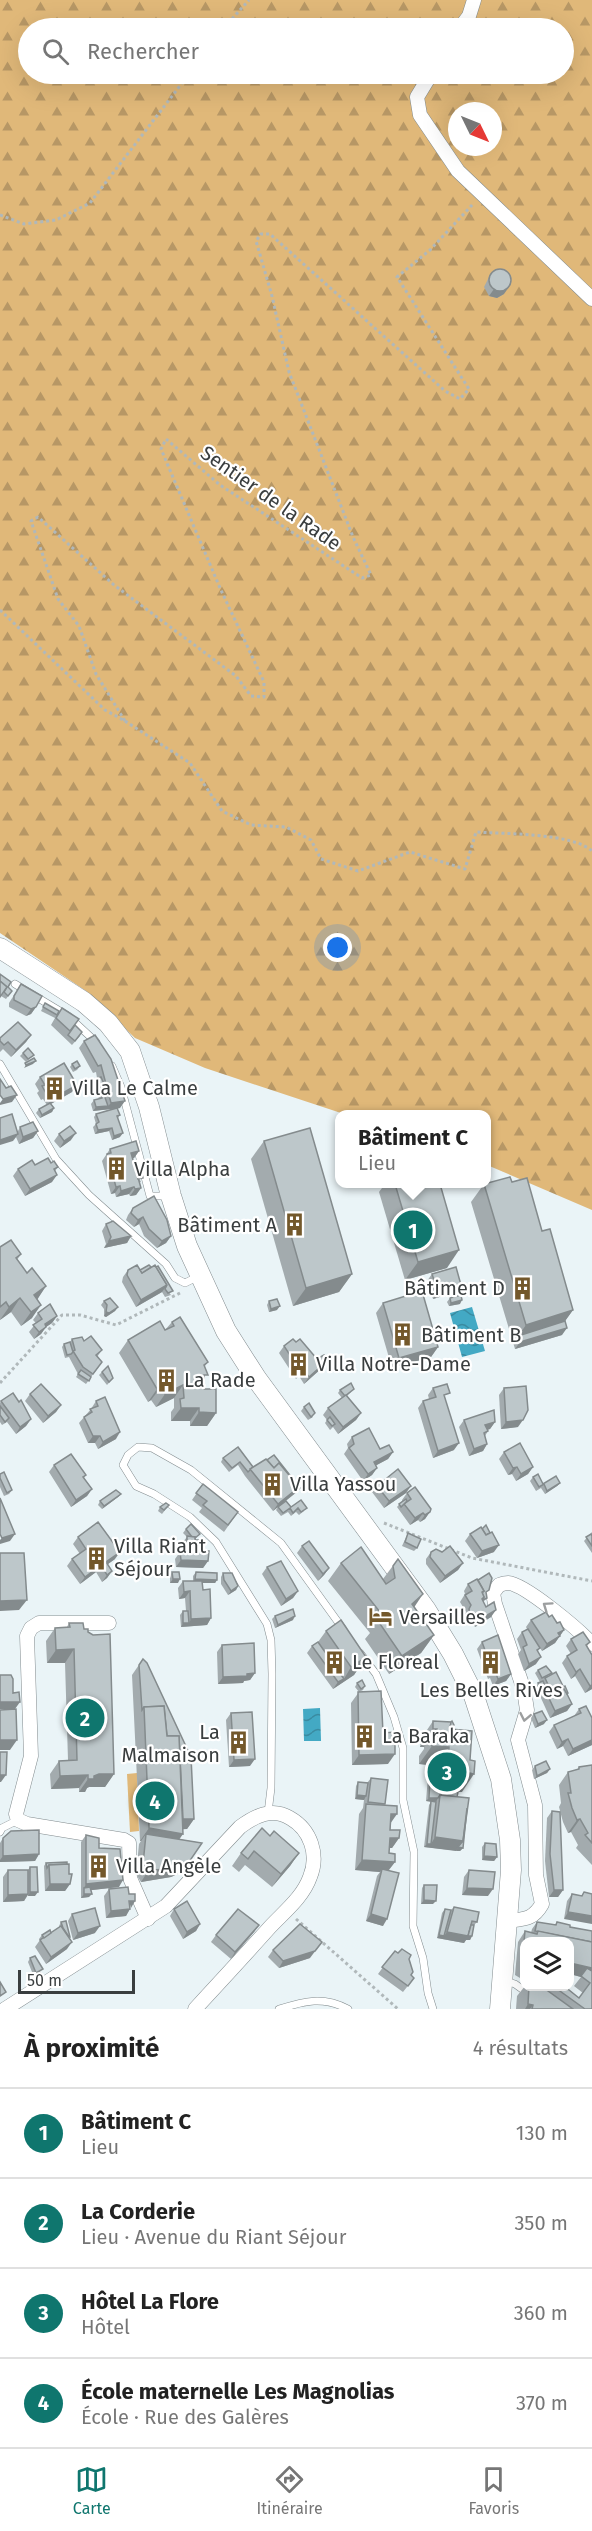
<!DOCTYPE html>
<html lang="fr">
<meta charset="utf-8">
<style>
body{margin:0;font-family:"Fira Sans",sans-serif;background:#f2f2f2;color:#222}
.controls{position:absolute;right:18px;bottom:18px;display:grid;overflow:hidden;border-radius:12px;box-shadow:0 6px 24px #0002}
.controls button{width:54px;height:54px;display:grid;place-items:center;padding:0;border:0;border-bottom:2px solid #e0e0e0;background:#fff;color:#222;font:30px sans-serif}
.compass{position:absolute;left:448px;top:102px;width:54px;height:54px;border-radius:50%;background:#fff;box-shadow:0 6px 24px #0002;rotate:133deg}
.scale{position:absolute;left:18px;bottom:15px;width:117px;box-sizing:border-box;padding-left:6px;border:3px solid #3a3e3f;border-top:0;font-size:16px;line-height:21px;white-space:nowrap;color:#3a3e3f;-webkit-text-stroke:4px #fff;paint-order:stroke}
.you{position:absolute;left:338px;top:948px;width:21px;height:21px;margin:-15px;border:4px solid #fff;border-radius:50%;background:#1a73e8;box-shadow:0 0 0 9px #1a73e833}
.badge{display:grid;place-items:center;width:39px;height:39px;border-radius:50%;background:#0f766e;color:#fff;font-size:20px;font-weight:700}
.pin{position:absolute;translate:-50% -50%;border:3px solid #fff;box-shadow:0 2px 6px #0006}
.popup{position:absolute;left:335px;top:1110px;width:156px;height:78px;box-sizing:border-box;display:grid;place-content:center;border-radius:12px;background:#fff;filter:drop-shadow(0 2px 4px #0005);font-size:20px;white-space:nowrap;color:#767676}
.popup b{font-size:22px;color:#222}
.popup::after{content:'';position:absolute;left:50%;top:100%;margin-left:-12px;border:12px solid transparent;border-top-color:#fff}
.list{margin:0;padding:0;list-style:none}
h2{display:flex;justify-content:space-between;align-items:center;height:78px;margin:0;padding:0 24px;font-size:26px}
h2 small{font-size:20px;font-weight:400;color:#767676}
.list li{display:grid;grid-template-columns:39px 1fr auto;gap:18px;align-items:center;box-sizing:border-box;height:90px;padding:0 24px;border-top:2px solid #e0e0e0}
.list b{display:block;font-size:22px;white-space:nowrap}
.list p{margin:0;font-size:20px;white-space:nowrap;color:#767676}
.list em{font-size:20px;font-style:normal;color:#767676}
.icon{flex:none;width:33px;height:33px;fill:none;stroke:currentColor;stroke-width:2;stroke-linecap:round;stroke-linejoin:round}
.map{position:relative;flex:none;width:592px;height:2009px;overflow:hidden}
.search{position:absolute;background:#fff;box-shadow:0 6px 24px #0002;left:18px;right:18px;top:18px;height:66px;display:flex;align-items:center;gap:15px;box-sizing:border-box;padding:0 21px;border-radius:33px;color:#767676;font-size:22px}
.sheet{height:438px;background:#fff}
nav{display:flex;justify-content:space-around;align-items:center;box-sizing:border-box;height:84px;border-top:2px solid #e0e0e0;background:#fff;font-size:16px;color:#767676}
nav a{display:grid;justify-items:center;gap:3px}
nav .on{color:#0f766e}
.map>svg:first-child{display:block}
.forest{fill:url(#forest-firs);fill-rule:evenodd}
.park{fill:#e0b879}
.water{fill:url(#water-waves)}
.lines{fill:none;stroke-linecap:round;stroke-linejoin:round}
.lane-casing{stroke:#828b8e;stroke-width:8}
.street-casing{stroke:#828b8e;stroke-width:15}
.secondary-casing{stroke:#828b8e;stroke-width:21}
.path{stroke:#b0b8ba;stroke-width:3;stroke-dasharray:3 3;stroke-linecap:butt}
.lane{stroke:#fff;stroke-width:7}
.street{stroke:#fff;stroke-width:14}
.secondary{stroke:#fff;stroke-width:20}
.wall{fill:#a3abae}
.shaded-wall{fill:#848b8d}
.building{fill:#bdc7ca;stroke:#848b8d;stroke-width:1.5}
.oneway{stroke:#9c9e9f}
.labels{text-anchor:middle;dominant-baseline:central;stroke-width:4.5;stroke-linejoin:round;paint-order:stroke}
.street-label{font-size:20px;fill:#3a3e3f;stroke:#fff}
.poi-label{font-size:20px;fill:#3a3e3f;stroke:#fff;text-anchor:start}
</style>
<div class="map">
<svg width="592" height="2009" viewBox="0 0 592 2009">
<defs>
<pattern id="forest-firs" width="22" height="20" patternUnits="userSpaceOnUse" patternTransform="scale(1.5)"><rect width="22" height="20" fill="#e0b879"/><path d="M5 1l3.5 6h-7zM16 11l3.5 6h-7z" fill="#b79765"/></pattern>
<pattern id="water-waves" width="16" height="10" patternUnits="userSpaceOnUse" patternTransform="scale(1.5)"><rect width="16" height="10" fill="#43a9c4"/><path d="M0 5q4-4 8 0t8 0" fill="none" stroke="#398ba1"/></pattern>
</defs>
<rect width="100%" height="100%" fill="#eaf4f7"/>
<path class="forest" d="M 0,0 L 592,0 L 592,1210 L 487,1165 L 486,1114 L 344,1114 L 205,1068 L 135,1038 L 86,991 L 0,933 ZM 28,28 L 564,28 L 564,74 L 28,74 ZM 457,111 L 493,111 L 493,147 L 457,147 Z"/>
<polygon class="park" points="137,1773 139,1831 130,1832 127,1774"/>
<g class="water">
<polygon points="472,1307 485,1351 462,1357 450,1313"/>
<polygon points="320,1708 321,1741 304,1741 303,1709"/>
</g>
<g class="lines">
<defs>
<g id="lane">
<polyline points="15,984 68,1016 96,1042"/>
<polyline points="0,1064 56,1159 89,1195 166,1264 175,1278 185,1283 199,1276"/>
<polyline points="112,1066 121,1087 150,1196 168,1196"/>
<polyline points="360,1653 376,1674 394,1717 403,1748 403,1800 414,1852 413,1926 423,1958 428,1993 433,2009"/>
<polyline points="268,1813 271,1788 272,1674 271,1640 267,1624 216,1542 190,1517 154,1494 136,1486 123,1465 128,1455 138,1447 152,1448 191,1470 281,1543 343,1629"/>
<polyline points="0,1832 2,1828 18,1820"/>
<polyline points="505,1981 515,1984 529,1994"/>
<path d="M 279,2009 C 305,2001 323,1996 348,2009"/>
</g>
<g id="street">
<polyline points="460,28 469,16 474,0"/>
<polyline points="431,74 417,97 420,115 458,171 592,299"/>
<polyline points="109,1623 39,1623 31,1628 27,1636 31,1756 16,1814 18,1820 27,1824 124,1840 129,1843 130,1878 148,1919"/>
<path d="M 507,1921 C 524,1919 533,1920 542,1904 L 536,1875 L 535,1805 L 518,1740 L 527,1710 L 524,1690 L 495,1604 L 493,1593 L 499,1585 C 502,1584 505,1583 508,1583 C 525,1584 579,1630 592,1644"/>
<path d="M 5,2009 L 166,1906 L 240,1827 C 255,1816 272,1807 290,1818 C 311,1830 319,1855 310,1877 C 303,1897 284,1912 270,1927 C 245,1955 220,1982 195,2009"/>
</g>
<polyline id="secondary" points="0,948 84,1002 108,1023 130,1051 149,1107 171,1196 187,1246 226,1331 256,1378 426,1610 453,1654 474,1696 501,1779 510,1840 511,1870 500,2009"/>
</defs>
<use href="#lane" class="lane-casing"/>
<use href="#street" class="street-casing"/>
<use href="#secondary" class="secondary-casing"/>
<g class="path">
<polyline points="224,28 249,0"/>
<polyline points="0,215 24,224 56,220 90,203 189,74"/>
<polyline points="0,610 105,710 125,721 96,674 79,626 58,599 31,521 38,517 114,585 236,676 251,696 264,697 264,682 220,588 161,449 166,439 220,485 362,578 371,575 353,537 289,372 272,296 256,241 261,234 270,234 445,391 460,399 469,389 397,277 430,250 473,204"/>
<path d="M 125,721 L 190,763 L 222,811 L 251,825 L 286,827 L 311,840 L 321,859 L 358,871 L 410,852 L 465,869 L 476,832 C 504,834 573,833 592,851"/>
<polyline points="0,1383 62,1315 80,1315 116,1325 180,1293"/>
<polyline points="384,1523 472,1558 592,1581"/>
<polyline points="296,1919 398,2009"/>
</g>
<use href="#lane" class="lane"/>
<use href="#street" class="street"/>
<use href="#secondary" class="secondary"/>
</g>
<g class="wall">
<polygon points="492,272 504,294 497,298 489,296 484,287 488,279"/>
<polygon points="0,974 8,987 12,991 6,999 1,996 4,991"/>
<polygon points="21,984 36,1007 31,1014 26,1016 9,1007 9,1003"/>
<polygon points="45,1003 73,1027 80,1036 72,1045 51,1025 55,1018 41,1011"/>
<polygon points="31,1035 26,1042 11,1057 3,1049 0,1052 0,1038"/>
<polygon points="95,1035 120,1108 117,1109 120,1115 118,1118 120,1137 112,1140 109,1131 95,1134 93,1127 96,1124 94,1117 96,1114 112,1109 93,1111 91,1104 94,1100 99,1099 93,1082 97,1078 96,1072 93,1073 79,1048 84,1041"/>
<polygon points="23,1053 34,1055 26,1062 20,1056"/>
<polygon points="72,1064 80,1066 77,1070 73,1072 70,1067"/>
<polygon points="40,1077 72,1092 51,1104 54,1108 52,1112 40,1118 36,1113 39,1109 47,1105 43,1099 41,1100 37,1093 39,1091 35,1084"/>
<polygon points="20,1127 38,1131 33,1138 19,1144 16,1137 13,1141"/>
<polygon points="59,1134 71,1140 60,1148 54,1141"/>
<polygon points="264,1141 352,1274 339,1292 293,1306 251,1159"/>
<polygon points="110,1149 139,1151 134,1158 133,1158 136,1172 141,1182 139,1182 141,1188 136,1195 130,1196 129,1194 116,1197 115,1193 111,1194 102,1161"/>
<polygon points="51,1163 58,1167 55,1171 52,1182 25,1196 13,1176 18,1169"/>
<polygon points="512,1182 542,1231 573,1310 565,1321 562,1335 515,1349 471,1202 484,1184"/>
<polygon points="385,1184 440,1184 447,1268 405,1280 379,1192"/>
<polygon points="133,1208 171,1236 166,1243 157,1248 144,1236 139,1224 134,1227 126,1220 128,1215"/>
<polygon points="106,1224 131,1236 127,1243 104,1248 106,1244 102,1231"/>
<polygon points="0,1247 21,1254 17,1260 27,1273 46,1286 37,1299 32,1318 21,1326 11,1312 0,1320"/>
<polygon points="149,1265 171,1295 165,1297 162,1292 136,1307 122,1282 123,1277 128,1270 140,1270"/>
<polygon points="432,1274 461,1285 456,1292 433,1299 427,1281"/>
<polygon points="450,1298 460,1304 449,1306 447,1302"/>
<polygon points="104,1301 118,1307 115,1311 106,1317 104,1316 104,1309 101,1305"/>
<polygon points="269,1301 277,1310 269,1312 267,1305"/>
<polygon points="383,1303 438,1347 431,1357 392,1368 376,1313"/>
<polygon points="38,1313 57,1316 52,1323 46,1327 41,1334 34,1339 29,1332 36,1323 33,1320"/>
<polygon points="172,1322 208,1362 205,1366 204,1389 216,1413 207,1426 190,1426 190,1421 171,1421 171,1412 174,1408 174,1398 156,1407 151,1400 148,1402 119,1353 128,1340 165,1330"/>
<polygon points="72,1339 84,1341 102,1350 97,1357 102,1362 86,1384 76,1377 78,1374 69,1357 65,1358 62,1347 64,1344 70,1342"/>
<polygon points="296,1342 323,1367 304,1384 299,1376 296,1379 279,1353 284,1346"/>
<polygon points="102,1372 113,1378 107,1385 99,1375"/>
<polygon points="433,1388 445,1400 454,1450 433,1458 418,1408 423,1401 429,1399 428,1395"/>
<polygon points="504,1388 518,1427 501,1429 499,1395"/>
<polygon points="340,1390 351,1392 347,1396 361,1413 356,1420 338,1434 333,1427 330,1430 325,1423 327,1420 323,1415 328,1408 342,1398 338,1393"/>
<polygon points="30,1394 61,1405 56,1412 43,1423 25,1401"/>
<polygon points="1,1401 31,1419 26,1426 16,1434 7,1422 2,1425 0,1422 0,1403"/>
<polygon points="96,1401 116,1439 98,1449 95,1443 88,1443 79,1423 91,1409"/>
<polygon points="304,1407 313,1417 308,1420 301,1411"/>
<polygon points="464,1420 495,1422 490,1429 487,1430 488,1431 485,1436 487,1444 483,1451 469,1456 459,1427"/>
<polygon points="352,1437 380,1449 393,1452 388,1459 375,1466 377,1468 372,1475 363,1481 344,1454 348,1448 347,1444"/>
<polygon points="238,1447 253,1467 298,1491 273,1511 245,1476 238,1465 229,1472 221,1462 223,1458"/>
<polygon points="504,1452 533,1467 528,1474 516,1481 512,1474 508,1475 499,1459"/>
<polygon points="54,1465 86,1475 84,1478 92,1489 87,1496 71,1507 49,1472"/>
<polygon points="0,1474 12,1490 9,1494 4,1496 0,1487"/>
<polygon points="533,1477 543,1484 560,1483 557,1486 545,1494 541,1488 536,1491 530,1481"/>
<polygon points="203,1484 238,1512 224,1532 199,1512 202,1508 192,1500"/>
<polygon points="377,1486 406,1493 384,1508 372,1492"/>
<polygon points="407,1493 431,1509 425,1519 420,1522 418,1520 410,1525 397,1507 402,1501 402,1500"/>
<polygon points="121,1494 118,1497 102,1509 98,1505 100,1501"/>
<polygon points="301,1500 304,1511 299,1515 296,1512 291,1516 288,1512 281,1516 276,1510 278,1507 291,1507"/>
<polygon points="169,1505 162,1514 158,1511 160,1507"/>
<polygon points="186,1529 197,1537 195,1539 199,1543 201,1551 208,1561 203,1568 176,1567 175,1559 180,1552 182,1552 182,1543 187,1537 183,1533"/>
<polygon points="592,1532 592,1553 584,1541"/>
<polygon points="408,1533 417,1548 414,1551 402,1546"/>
<polygon points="470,1534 494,1552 477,1558 465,1541"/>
<polygon points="78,1537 115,1559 108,1564 112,1571 107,1578 102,1582 96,1572 80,1584 67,1566 72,1559 80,1554 73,1544"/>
<polygon points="302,1546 329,1568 324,1575 318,1581 297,1553"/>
<polygon points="431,1552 463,1563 458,1570 440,1583 426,1564 426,1559"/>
<polygon points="398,1559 414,1607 434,1635 421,1653 389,1674 365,1639 370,1633 328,1581 341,1563 383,1579"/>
<polygon points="267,1567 298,1591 293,1598 281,1606 262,1574"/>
<polygon points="172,1572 178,1583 170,1583 170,1576"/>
<polygon points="196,1572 217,1580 215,1583 202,1583 203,1590 211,1618 207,1625 181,1627 180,1615 183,1611 186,1611 185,1598 179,1599 178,1588 183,1581 193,1581 193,1576"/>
<polygon points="223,1573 238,1586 236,1590 228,1595 221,1584 221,1577"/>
<polygon points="468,1584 486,1594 487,1598 483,1602 491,1617 475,1627 470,1620 465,1620 464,1616 466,1612 460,1602 465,1594 464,1591"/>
<polygon points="275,1616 293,1620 275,1628 272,1619"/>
<polygon points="549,1617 564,1630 555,1643 542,1651 538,1645 540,1648 538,1651 536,1664 524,1671 518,1654 521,1650 517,1639 522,1632 527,1629 526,1627 531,1620"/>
<polygon points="69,1623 84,1629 88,1632 114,1774 105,1787 89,1787 87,1788 85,1792 79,1792 79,1788 51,1789 50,1774 59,1761 68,1760 65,1663 47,1663 46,1641 55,1628 67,1627"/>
<polygon points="326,1631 366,1657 354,1675 333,1689 307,1653 312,1646 318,1642"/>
<polygon points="571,1639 590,1642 587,1646 592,1655 592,1689 585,1693 575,1676 571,1679 562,1663 567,1656 571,1654 566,1646"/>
<polygon points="482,1642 511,1674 506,1681 493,1686 490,1678 488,1679 477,1649"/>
<polygon points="222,1645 255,1673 250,1680 244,1681 243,1683 218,1684 217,1652"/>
<polygon points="143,1659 194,1819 187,1829 183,1829 179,1839 202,1843 182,1872 171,1877 141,1882 136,1874 139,1844 141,1841 140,1841 132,1675"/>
<polygon points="538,1670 563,1687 568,1693 567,1695 572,1704 567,1711 550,1718 536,1687 538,1683 543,1680 540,1682 535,1673"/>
<polygon points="357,1683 365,1686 363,1690 359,1692 383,1733 388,1764 352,1765 351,1703 359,1692 355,1687"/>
<polygon points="579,1709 592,1745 568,1756 563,1746 557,1749 549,1732 554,1725 574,1716"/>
<polygon points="231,1713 250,1766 229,1767 226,1720"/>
<polygon points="534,1714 544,1724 535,1728 531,1718"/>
<polygon points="433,1721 452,1729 451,1729 462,1792 458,1792 457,1797 463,1848 460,1851 424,1847 429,1805 431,1802 426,1801 429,1765 419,1764 419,1756 424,1749 424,1747 420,1747 421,1739"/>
<polygon points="592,1765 592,1865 576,1848 578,1845 571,1832 568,1833 563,1822 559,1807 561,1803 559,1785 568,1772 577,1770 579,1767"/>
<polygon points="535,1766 550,1769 547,1773 534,1779 532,1770"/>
<polygon points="371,1778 385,1805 391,1823 390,1830 399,1838 392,1848 389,1848 389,1853 395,1862 389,1870 383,1926 366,1921 377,1876 380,1872 355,1870 359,1814 363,1808 364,1800 355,1799 356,1786 358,1782 367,1783"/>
<polygon points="552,1811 563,1890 558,1897 549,1897 545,1861 547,1818"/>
<polygon points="86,1835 99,1848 119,1887 91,1890 89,1897 81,1898 81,1842"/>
<polygon points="270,1836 299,1853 290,1866 272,1887 245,1865 239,1872 232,1866 241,1853"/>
<polygon points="3,1838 39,1854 35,1861 0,1862 0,1843"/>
<polygon points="485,1843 497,1857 494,1861 482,1860 482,1847"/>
<polygon points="46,1863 67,1864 70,1884 65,1891 45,1891 44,1866"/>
<polygon points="30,1867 35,1896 28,1896 28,1895 24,1901 3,1902 3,1877 8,1870 28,1870"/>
<polygon points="469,1870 488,1896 462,1895 464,1877"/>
<polygon points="424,1885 433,1904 421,1904 422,1888"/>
<polygon points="109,1889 130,1908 126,1916 106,1918 104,1896"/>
<polygon points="584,1892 592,1894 564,1919 567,1901 572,1894 581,1896"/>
<polygon points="454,1907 477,1922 474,1925 472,1936 470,1940 466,1940 464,1943 437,1938 442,1913 445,1909 451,1910"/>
<polygon points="174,1909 200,1924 196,1931 183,1939 170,1916"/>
<polygon points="72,1914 95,1933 73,1940 68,1921"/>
<polygon points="61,1922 69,1938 67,1949 46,1964 35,1947 40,1940 39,1939 42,1935 51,1933 59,1927 59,1926"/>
<polygon points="537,1922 555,1925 557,1922 570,1927 592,1931 592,2009 516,2009 517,1996 525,1986 564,1986 579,1998 583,1993 574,1986 581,1977 570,1974 570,1941 525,1941 525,1981 515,1975 518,1942 525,1931 531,1933 532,1929"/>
<polygon points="259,1925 254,1932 231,1959 211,1942 216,1935"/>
<polygon points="273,1950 310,1958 279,1968 268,1957"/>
<polygon points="395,1951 409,1959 411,1975 414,1978 403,1992 378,1974"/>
<polygon points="30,1958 41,1973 34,1977 28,1962"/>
</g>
<g class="shaded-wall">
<polygon points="509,287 504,294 497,298 489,296 494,289"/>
<polygon points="36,1007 31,1014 26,1016 31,1009"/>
<polygon points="31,1035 26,1042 11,1057 16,1050"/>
<polygon points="36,1061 33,1064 24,1068 26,1065"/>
<polygon points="77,1085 72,1092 47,1106 52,1099"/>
<polygon points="17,1095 12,1102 0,1105 0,1103 3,1099"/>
<polygon points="125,1101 120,1108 93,1111 96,1107 108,1106 111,1103"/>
<polygon points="54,1108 52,1112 40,1118 42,1115"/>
<polygon points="112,1128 109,1131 95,1134 98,1130"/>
<polygon points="38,1131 33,1138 19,1144 23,1137"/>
<polygon points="76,1133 71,1140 60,1148 64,1141"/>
<polygon points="123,1133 120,1137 112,1140 114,1136"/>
<polygon points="18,1134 13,1141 0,1145 0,1140"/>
<polygon points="139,1151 134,1158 126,1160 131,1153"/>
<polygon points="57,1175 52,1182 25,1196 30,1189"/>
<polygon points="120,1186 115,1193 111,1194 116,1187"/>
<polygon points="134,1187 129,1194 116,1197 121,1191"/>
<polygon points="141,1188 136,1195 130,1196 135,1189"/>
<polygon points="143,1217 139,1224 134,1227 138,1220"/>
<polygon points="131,1236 127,1243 104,1248 109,1241"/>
<polygon points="171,1236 166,1243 157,1248 162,1241"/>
<polygon points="459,1250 447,1268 405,1280 418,1262"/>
<polygon points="352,1274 339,1292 293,1306 306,1288"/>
<polygon points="167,1285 162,1292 136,1307 141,1300"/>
<polygon points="461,1285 456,1292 433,1299 438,1292"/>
<polygon points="46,1286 37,1300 34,1295"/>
<polygon points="20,1298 11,1312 0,1320 9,1307"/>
<polygon points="462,1300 460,1304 449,1306 451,1303"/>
<polygon points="41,1305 32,1318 21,1326 31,1312"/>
<polygon points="280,1306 277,1310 269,1312 271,1309"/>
<polygon points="118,1307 115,1311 106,1317 104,1316 106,1312"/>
<polygon points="573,1310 560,1328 518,1336 513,1343 526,1325"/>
<polygon points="57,1316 52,1323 40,1331 45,1324"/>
<polygon points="46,1327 41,1334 34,1339 39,1332"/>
<polygon points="567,1328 562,1335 515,1349 520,1342"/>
<polygon points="438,1347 431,1357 392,1368 399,1358"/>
<polygon points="328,1360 323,1367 304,1384 309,1377"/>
<polygon points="183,1385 174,1398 156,1407 165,1394"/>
<polygon points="161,1387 151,1400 148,1402 157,1389"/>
<polygon points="61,1405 56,1412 43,1423 48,1416"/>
<polygon points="181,1408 199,1408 190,1421 171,1421"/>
<polygon points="199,1412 216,1413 207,1426 190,1426"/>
<polygon points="361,1413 356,1420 338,1434 343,1427"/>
<polygon points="31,1419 26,1426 16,1434 20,1427"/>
<polygon points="523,1420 518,1427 501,1429 506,1422"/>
<polygon points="495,1422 490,1429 480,1432 485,1425"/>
<polygon points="120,1432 116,1439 98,1449 103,1442"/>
<polygon points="93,1436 100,1436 95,1443 88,1443"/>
<polygon points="459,1443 454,1450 433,1458 438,1451"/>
<polygon points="487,1444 483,1451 469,1456 474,1449"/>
<polygon points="393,1452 388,1459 369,1469 374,1462"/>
<polygon points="517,1467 512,1474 508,1475 513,1468"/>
<polygon points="533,1467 528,1474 516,1481 521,1474"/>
<polygon points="377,1468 372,1475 363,1481 368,1474"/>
<polygon points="560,1483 557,1486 545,1494 547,1491"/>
<polygon points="411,1486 406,1493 384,1508 389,1501"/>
<polygon points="299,1487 300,1488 298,1491 273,1511 278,1504"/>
<polygon points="92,1489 87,1496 71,1507 76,1500"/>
<polygon points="121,1494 118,1497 102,1509 104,1506"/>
<polygon points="430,1512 425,1519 420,1522 425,1515"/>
<polygon points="423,1513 418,1520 410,1525 415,1518"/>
<polygon points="15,1534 10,1541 0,1544 0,1540 2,1538"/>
<polygon points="499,1545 494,1552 477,1558 482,1551"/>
<polygon points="120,1552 115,1559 101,1569 106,1562"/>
<polygon points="181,1560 208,1561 203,1568 176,1567"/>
<polygon points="463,1563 458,1570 440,1583 445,1576"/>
<polygon points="101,1565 96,1572 80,1584 85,1577"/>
<polygon points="329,1568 324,1575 318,1581 323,1574"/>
<polygon points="112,1571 107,1578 102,1582 107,1575"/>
<polygon points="173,1579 180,1579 178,1583 170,1583"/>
<polygon points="195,1579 217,1580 215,1583 193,1583"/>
<polygon points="238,1586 236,1590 228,1595 231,1591"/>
<polygon points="190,1591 185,1598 179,1599 184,1592"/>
<polygon points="298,1591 293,1598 281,1606 286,1599"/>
<polygon points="423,1594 411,1612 412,1604"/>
<polygon points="27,1600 19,1610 0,1611 0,1601"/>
<polygon points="496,1610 491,1617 475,1627 479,1620"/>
<polygon points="470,1613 475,1613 470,1620 465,1620"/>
<polygon points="295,1616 293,1620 275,1628 278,1625"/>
<polygon points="211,1618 207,1625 181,1627 183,1623 189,1623 191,1619"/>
<polygon points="564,1630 555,1643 542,1651 547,1644 558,1633"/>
<polygon points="434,1635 421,1653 389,1674 402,1656"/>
<polygon points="74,1649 65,1663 47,1663 56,1650"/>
<polygon points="366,1657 354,1675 333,1689 338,1682 344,1679 351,1667"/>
<polygon points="541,1657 536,1664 524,1671 529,1664"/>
<polygon points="580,1669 575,1676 571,1679 576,1672"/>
<polygon points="255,1673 250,1680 244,1681 243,1683 218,1684 223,1677"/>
<polygon points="511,1674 506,1681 493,1686 498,1679"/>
<polygon points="592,1685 592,1689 585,1693 590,1686"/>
<polygon points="0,1702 20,1702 15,1709 0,1709"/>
<polygon points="572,1704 567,1711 550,1718 555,1711"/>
<polygon points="547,1720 544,1724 535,1728 538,1724"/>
<polygon points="433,1729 437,1729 424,1747 420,1747"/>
<polygon points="568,1739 563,1746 557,1749 562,1742"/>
<polygon points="0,1740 17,1740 10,1750 0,1750"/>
<polygon points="592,1740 592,1745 568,1756 573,1749"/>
<polygon points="432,1746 449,1747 437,1765 431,1761 429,1765 419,1764"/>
<polygon points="395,1754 388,1764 352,1765 359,1755"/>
<polygon points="255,1759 250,1766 229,1767 234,1760"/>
<polygon points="550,1769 547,1773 534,1779 537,1776"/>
<polygon points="469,1773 474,1774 462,1792 458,1792 455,1796 435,1793 447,1775"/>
<polygon points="99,1774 114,1774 105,1787 89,1787 87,1788 85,1792 79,1792 88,1779"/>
<polygon points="0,1775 6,1775 1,1782 0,1782"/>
<polygon points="88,1775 79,1788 51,1789 60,1776"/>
<polygon points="357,1795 366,1796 364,1800 355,1799"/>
<polygon points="429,1798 438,1798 436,1802 426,1801"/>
<polygon points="391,1814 397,1814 390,1824"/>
<polygon points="180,1819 194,1819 187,1829 173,1830"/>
<polygon points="580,1819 571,1832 568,1833 577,1820"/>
<polygon points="149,1828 183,1834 174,1847 146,1834 141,1841 140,1841"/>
<polygon points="435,1837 463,1841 456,1851 424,1847 427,1844 431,1844"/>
<polygon points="390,1838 399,1838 392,1848 383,1848"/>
<polygon points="458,1847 463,1848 460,1851 456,1851"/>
<polygon points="299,1853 290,1866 272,1887 281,1874"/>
<polygon points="39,1854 35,1861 0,1862 0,1860 3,1856"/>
<polygon points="484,1856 497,1857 494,1861 482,1860"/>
<polygon points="362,1860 395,1862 387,1872 382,1869 380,1872 355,1870"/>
<polygon points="189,1862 182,1872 171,1877 141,1882 148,1871"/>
<polygon points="123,1880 119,1887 84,1891 84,1888 86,1884"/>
<polygon points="50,1884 70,1884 65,1891 45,1891"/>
<polygon points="467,1888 493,1889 488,1896 462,1895"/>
<polygon points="554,1890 563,1890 558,1897 549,1897"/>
<polygon points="30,1892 38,1892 35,1896 28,1896"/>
<polygon points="28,1894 24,1901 3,1902 8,1895"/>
<polygon points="84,1894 92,1894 89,1897 81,1898"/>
<polygon points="424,1900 436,1901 433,1904 421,1904"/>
<polygon points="129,1901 135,1901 131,1908"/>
<polygon points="130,1909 126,1916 106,1918 111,1911"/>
<polygon points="568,1912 592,1916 592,1924 564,1919"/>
<polygon points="371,1914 387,1919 383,1926 366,1921"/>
<polygon points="200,1924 196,1931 183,1939 187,1932"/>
<polygon points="259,1925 254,1932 231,1959 235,1952"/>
<polygon points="100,1926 95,1933 73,1940 78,1933"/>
<polygon points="447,1932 472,1936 470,1940 466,1940 464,1943 437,1938 439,1935 444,1936"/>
<polygon points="72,1942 67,1949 46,1964 51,1957"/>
<polygon points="322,1942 310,1958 279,1968 283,1961"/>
<polygon points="570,1963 592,1966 592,1973 581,1977 570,1974"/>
<polygon points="528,2004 533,2005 530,2009 525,2009"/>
</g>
<g class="building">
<circle cx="500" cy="280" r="11"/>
<polygon points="0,974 11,982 8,987 12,991 8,996 4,992 7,987 0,981"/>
<polygon points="0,981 7,987 0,997"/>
<polygon points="21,984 42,996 36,1007 31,1009 14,1000 14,996"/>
<polygon points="45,1003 59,1011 57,1015 43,1007"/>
<polygon points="62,1008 79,1019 70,1031 56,1018"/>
<polygon points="18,1022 31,1035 16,1050 8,1042 4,1045 0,1041 0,1038"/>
<polygon points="75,1025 82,1032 75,1041 68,1035"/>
<polygon points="95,1035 111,1059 125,1101 111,1103 101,1065 98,1066 84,1041"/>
<polygon points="28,1048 34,1055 28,1059 23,1053"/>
<polygon points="34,1058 36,1061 26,1065 25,1063"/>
<polygon points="77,1061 80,1066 75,1069 72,1064"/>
<polygon points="64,1063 77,1085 52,1099 48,1092 46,1093 42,1086 45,1085 40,1077"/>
<polygon points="101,1077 104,1084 101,1086 108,1106 96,1107 94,1100 102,1098 96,1079"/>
<polygon points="0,1079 6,1088 11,1086 17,1095 3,1099 0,1095"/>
<polygon points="50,1103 54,1108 42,1115 39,1109"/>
<polygon points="117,1108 120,1115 117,1116 123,1133 114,1136 112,1128 98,1130 96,1124 99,1122 96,1114"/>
<polygon points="12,1114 18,1134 0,1140 0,1118"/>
<polygon points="33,1122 38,1131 23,1137 20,1127"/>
<polygon points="70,1126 76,1133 64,1141 59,1134"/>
<polygon points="310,1128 352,1274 306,1288 264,1141"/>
<polygon points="136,1141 139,1151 131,1153 141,1188 135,1189 134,1187 121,1191 120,1186 116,1187 107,1154 111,1153 110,1149"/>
<polygon points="48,1158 51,1163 54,1161 58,1167 54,1169 57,1175 30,1189 18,1169 32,1160 35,1165"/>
<polygon points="141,1170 143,1178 138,1179 136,1172"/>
<polygon points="510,1177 512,1182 527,1178 542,1231 550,1229 573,1310 526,1325 484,1184"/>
<polygon points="395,1184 440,1184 459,1250 418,1262"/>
<polygon points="154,1196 167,1220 171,1236 162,1241 149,1229 143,1217 138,1220 131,1213 133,1208"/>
<polygon points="113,1221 131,1236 109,1241 111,1237 106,1224"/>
<polygon points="11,1240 21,1254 16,1258 22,1266 27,1273 32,1268 46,1286 34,1295 41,1305 31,1312 20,1298 9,1307 6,1302 0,1307 0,1247"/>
<polygon points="137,1265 142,1273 155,1265 167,1285 141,1300 127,1275 128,1270"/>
<polygon points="149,1265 151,1267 142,1273 140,1270"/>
<polygon points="158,1266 173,1291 168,1293 165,1289 167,1285 156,1267"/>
<polygon points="456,1267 461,1285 438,1292 432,1274"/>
<polygon points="422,1291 438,1347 399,1358 383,1303"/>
<polygon points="461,1295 462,1300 451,1303 450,1298"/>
<polygon points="110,1298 118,1307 109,1313 106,1312 107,1305 104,1301"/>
<polygon points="277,1299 280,1306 271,1309 269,1301"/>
<polygon points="50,1304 57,1316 45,1324 46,1327 39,1332 33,1325 42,1319 38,1313"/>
<polygon points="180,1317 208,1362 204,1365 208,1375 204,1375 204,1389 216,1389 216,1413 199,1412 199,1408 181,1408 180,1399 184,1398 183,1385 165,1394 161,1387 157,1389 128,1340 160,1321 165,1330 174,1326 172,1322"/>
<polygon points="565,1321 567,1328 520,1342 518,1336"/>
<polygon points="91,1336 102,1350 96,1355 102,1362 93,1374 83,1367 73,1351 75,1350 72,1339 82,1337 84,1341"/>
<polygon points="293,1339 296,1342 300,1339 317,1359 324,1355 328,1360 309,1377 303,1369 301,1372 284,1346"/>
<polygon points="70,1342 73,1352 71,1354 67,1355 64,1344"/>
<polygon points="108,1366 113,1378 109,1382 102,1372"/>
<polygon points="81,1370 91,1377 89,1381 78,1374"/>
<polygon points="351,1383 354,1389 345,1396 340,1390"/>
<polygon points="41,1384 61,1405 48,1416 30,1394"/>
<polygon points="447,1384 450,1393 444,1395 459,1443 438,1451 423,1401 436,1397 433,1388"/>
<polygon points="526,1386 528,1410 523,1420 506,1422 504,1388"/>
<polygon points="13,1393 19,1402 21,1400 31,1419 20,1427 1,1401"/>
<polygon points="346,1395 361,1413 343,1427 328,1408"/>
<polygon points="105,1397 120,1432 103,1442 100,1436 93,1436 84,1417 92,1412 90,1409 98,1406 96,1401"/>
<polygon points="309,1403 315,1413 311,1417 304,1407"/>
<polygon points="0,1406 9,1418 5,1422 0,1415"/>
<polygon points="494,1410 495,1422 485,1425 488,1431 484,1433 487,1444 474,1449 464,1420"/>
<polygon points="330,1417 335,1424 332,1426 327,1420"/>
<polygon points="369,1428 380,1449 389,1445 393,1452 374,1462 377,1468 368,1474 349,1448 354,1444 352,1437"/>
<polygon points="520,1443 533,1467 521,1474 517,1467 513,1468 504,1452"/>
<polygon points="238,1447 253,1467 248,1472 240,1462 232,1468 223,1458"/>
<polygon points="71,1454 86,1475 83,1477 92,1489 76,1500 54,1465"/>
<polygon points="274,1455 300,1488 297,1491 299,1487 279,1463 274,1468 267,1460"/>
<polygon points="266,1459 274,1468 279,1463 299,1487 278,1504 250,1469"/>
<polygon points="398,1469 411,1486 389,1501 377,1486"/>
<polygon points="4,1472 12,1490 7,1493 0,1478 0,1474"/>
<polygon points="538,1474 543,1484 556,1476 560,1483 547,1491 544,1484 539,1487 533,1477"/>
<polygon points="203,1484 238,1512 228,1525 203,1505 207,1501 196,1493"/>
<polygon points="415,1487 431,1509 430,1512 425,1515 423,1513 415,1518 404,1504 411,1499 407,1493"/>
<polygon points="116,1490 121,1494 104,1506 100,1501"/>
<polygon points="0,1498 15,1534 2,1538 0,1534"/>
<polygon points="406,1499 407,1501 401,1507 399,1504"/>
<polygon points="301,1500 307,1508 301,1512 298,1508 293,1513 290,1508 283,1513 278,1507 286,1501 291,1507"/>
<polygon points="166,1503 169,1505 164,1510 160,1507"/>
<polygon points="98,1522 120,1552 106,1562 112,1571 107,1575 101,1565 85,1577 72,1559 86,1549 78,1537"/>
<polygon points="191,1524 200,1534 195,1538 195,1537 192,1537 186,1529"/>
<polygon points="486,1525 490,1533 486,1535 482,1529"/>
<polygon points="481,1527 486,1535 492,1532 499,1545 482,1551 470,1534"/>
<polygon points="408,1533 421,1539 417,1548 405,1542"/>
<polygon points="591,1534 592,1536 592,1546 586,1537"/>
<polygon points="187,1536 195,1537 195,1543 201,1543 201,1551 209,1551 208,1561 181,1560 180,1552 187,1550"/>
<rect x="195" y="1540" width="4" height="3"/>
<polygon points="309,1541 329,1568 323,1574 302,1546"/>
<polygon points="450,1546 463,1563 445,1576 430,1557 431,1552 436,1549 442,1552"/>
<polygon points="361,1547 386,1584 395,1578 393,1566 398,1559 423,1594 412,1604 434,1635 402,1656 378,1621 384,1617 341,1563"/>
<polygon points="0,1553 24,1553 27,1600 0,1601"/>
<polygon points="281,1561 298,1591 286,1599 267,1567"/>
<polygon points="172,1572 179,1572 180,1579 173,1579"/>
<polygon points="196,1572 217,1573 217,1580 195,1579"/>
<polygon points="223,1573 232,1573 238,1586 231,1591 224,1580"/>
<polygon points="489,1573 492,1578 489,1590 486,1592 487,1598 483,1600 484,1597 482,1593 484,1591 478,1580"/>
<polygon points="477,1579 484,1591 482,1592 484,1597 482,1599 486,1607 494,1602 496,1610 479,1620 475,1613 470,1613 469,1609 471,1605 465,1595 472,1591 468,1584"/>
<polygon points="183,1581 202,1581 203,1590 210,1589 211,1618 191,1619 190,1591 184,1592"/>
<polygon points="293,1609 295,1616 278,1625 275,1616"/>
<polygon points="183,1611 188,1611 189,1623 183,1623"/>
<polygon points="546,1612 549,1617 552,1615 557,1623 560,1622 564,1630 558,1633 560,1636 547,1644 531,1620"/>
<polygon points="341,1620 366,1657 351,1667 326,1631"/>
<polygon points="69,1623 83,1623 84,1629 88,1629 88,1632 93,1635 110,1634 114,1774 99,1774 94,1776 94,1779 88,1779 88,1775 60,1776 59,1761 77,1760 74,1649 56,1650 55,1628 70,1627"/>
<polygon points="528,1629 540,1648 537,1650 541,1657 529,1664 523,1647 527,1645 522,1632"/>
<polygon points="583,1632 590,1642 586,1645 592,1655 592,1685 590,1686 580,1669 576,1672 567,1656 577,1650 571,1639"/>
<polygon points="498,1635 511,1674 498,1679 495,1671 493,1672 482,1642"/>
<polygon points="318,1642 344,1679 338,1682 312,1646"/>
<polygon points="254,1643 255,1673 247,1674 247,1676 223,1677 222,1645"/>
<polygon points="143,1659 147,1663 191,1757 194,1819 183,1819 179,1736 167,1736 164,1706 144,1707 142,1710 139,1665"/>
<polygon points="546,1666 552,1673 542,1678 538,1670"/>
<polygon points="556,1672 572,1704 555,1711 547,1694 551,1691 545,1678"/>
<polygon points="0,1675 11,1675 13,1679 13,1693 19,1692 20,1702 0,1702"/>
<polygon points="362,1680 365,1686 361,1689 357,1683"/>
<polygon points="543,1681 548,1693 544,1697 538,1683"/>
<polygon points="565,1686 568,1693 567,1694 563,1687"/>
<polygon points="381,1691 383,1733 395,1732 395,1754 359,1755 358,1692"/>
<polygon points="164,1706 167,1736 179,1736 183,1834 149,1828 144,1707"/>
<polygon points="586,1706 592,1718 592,1740 573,1749 568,1739 562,1742 554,1725 581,1713 579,1709"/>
<polygon points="16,1709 17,1740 0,1740 0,1710"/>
<polygon points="542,1711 547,1720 538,1724 534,1714"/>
<polygon points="252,1712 255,1759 234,1760 231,1713"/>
<polygon points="433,1721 451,1722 450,1729 472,1731 470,1760 475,1761 474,1774 469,1773 468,1778 447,1775 449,1747 432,1746 432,1738 436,1738 437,1729 433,1729"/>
<polygon points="452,1721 454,1725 450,1728 451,1722"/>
<polygon points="0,1752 7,1752 6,1775 0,1775"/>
<polygon points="431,1761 439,1762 437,1790 458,1792 457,1797 440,1795 438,1798 429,1798"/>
<polygon points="546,1761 550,1769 537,1776 535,1766"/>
<polygon points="592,1765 592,1843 585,1835 588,1833 580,1819 577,1820 572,1808 568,1793 571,1793 568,1772 579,1769 579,1767"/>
<polygon points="371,1778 388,1780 385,1804 368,1802"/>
<polygon points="358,1782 368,1783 366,1796 357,1795"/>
<polygon points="440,1795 469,1798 463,1841 435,1837"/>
<polygon points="431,1801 436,1802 431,1844 427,1844"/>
<polygon points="366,1804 397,1806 397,1814 391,1814 390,1830 400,1830 399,1838 390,1838 389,1853 395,1854 395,1862 362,1860"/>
<polygon points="467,1808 463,1848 458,1847 463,1841"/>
<polygon points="552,1811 560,1812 563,1890 554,1890 550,1854"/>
<polygon points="262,1828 270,1836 274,1831 299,1853 281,1874 254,1851 248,1859 241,1853"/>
<polygon points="39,1830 39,1854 3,1856 3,1838 11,1831"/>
<polygon points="146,1834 202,1843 189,1862 178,1867 148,1871 143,1864"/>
<polygon points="86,1835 99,1838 99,1848 120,1849 123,1880 86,1884"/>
<polygon points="485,1843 496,1844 497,1857 484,1856"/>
<polygon points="67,1862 67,1864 49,1865 47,1868 46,1863"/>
<polygon points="69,1864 69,1874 72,1874 70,1884 50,1884 49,1865"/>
<polygon points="30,1867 37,1867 38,1892 30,1892"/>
<polygon points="382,1869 399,1873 387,1919 371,1914"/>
<polygon points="8,1870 28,1870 28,1894 8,1895"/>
<polygon points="469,1870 495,1872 493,1889 467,1888"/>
<polygon points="424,1885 437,1885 436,1901 424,1900"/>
<polygon points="90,1887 92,1894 84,1894 84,1888"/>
<polygon points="128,1887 129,1894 135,1894 135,1901 129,1901 130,1909 111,1911 109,1889"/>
<polygon points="584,1892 592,1894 592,1916 568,1912 572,1894 582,1896"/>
<polygon points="187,1901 200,1924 187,1932 174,1909"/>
<polygon points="454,1907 479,1912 477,1922 472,1921 468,1936 447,1932"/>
<polygon points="95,1908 100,1926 78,1933 72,1914"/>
<polygon points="238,1909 259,1925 235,1952 216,1935"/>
<polygon points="445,1909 451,1910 444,1936 439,1935"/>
<polygon points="66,1921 70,1937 69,1937 63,1928 61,1922"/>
<polygon points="537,1922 556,1925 557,1922 570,1925 570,1927 592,1931 592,1942 535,1931"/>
<polygon points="300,1924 322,1942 315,1951 283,1961 273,1950"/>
<polygon points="471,1925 474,1925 472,1936 467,1936 468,1936"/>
<polygon points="61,1926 72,1942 51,1957 40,1940"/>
<polygon points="50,1930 51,1933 44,1938 42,1935"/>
<polygon points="525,1931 537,1934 538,1931 592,1942 592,1968 570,1963 570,1941 525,1941 525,1966 522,1964"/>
<polygon points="402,1949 411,1955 409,1959 413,1972 411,1975 414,1978 408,1986 382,1967 395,1951 398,1953"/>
<polygon points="35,1956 43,1969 36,1973 30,1958"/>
<polygon points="587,1968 592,1971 592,2009 585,2009 553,1986 564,1986 579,1998 590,1983 581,1976"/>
<polygon points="0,1982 6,1992 0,1996"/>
<polygon points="529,1986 541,1986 573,2009 532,2009 533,2005 528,2004"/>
</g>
<defs><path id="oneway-chevron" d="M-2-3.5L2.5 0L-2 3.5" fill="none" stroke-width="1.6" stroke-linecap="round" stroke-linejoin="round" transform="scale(1.5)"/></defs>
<g class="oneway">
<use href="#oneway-chevron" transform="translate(547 1606) rotate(-145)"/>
<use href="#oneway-chevron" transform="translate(525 1717) rotate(101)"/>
</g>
<defs>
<symbol id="building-bare" viewBox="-9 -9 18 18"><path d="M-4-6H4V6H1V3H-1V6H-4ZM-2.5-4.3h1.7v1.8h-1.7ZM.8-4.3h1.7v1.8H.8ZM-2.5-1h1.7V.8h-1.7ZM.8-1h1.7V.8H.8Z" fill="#73582b" stroke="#fff" stroke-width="2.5" paint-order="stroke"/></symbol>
<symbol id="hotel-bare" viewBox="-9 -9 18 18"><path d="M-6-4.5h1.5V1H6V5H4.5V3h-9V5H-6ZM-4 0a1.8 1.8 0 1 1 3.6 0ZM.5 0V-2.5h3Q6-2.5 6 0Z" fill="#73582b" stroke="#fff" stroke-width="2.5" paint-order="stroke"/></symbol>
</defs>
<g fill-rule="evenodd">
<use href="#building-bare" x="38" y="1072" width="33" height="33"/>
<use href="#building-bare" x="100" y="1152" width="33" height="33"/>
<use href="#building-bare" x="278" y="1208" width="33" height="33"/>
<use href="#building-bare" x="506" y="1272" width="33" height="33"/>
<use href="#building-bare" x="386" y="1318" width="33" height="33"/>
<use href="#building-bare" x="282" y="1348" width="33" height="33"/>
<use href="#building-bare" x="150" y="1364" width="33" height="33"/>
<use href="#building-bare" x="256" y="1468" width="33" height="33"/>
<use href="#building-bare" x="80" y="1542" width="33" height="33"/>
<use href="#hotel-bare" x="364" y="1600" width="33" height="33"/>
<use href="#building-bare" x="318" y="1646" width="33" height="33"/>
<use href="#building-bare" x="474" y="1646" width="33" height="33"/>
<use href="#building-bare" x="348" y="1720" width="33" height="33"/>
<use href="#building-bare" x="222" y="1726" width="33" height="33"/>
<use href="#building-bare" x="82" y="1850" width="33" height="33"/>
</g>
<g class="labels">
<g class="street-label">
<text transform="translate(271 498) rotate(35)">Sentier de la Rade</text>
</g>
<g class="poi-label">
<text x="72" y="1088">Villa Le Calme</text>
<text x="134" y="1169">Villa Alpha</text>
<text x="277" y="1225" text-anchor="end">Bâtiment A</text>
<text x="505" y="1288" text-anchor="end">Bâtiment D</text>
<text x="421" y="1335">Bâtiment B</text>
<text x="316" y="1364">Villa Notre-Dame</text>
<text x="184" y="1380">La Rade</text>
<text x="290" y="1484">Villa Yassou</text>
<text x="114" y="1546">Villa Riant<tspan x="114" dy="23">Séjour</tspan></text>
<text x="399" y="1617">Versailles</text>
<text x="352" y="1662">Le Floreal</text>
<text x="491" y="1690" text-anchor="middle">Les Belles Rives</text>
<text x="220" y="1732" text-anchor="end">La<tspan x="220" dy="23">Malmaison</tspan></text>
<text x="382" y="1736">La Baraka</text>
<text x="116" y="1866">Villa Angèle</text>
</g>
</g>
</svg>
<div class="controls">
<button><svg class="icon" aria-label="layers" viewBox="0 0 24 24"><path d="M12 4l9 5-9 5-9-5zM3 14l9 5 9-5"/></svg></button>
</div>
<svg class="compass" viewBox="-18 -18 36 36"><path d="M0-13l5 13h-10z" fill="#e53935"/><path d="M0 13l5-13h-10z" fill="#767676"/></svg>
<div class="scale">50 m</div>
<div class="you"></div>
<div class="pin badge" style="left:413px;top:1230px">1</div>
<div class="popup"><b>Bâtiment C</b>Lieu</div>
<div class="pin badge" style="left:85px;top:1718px">2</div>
<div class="pin badge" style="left:447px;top:1772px">3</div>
<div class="pin badge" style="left:155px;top:1801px">4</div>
<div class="search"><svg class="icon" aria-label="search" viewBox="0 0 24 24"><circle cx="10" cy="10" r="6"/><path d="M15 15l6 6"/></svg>Rechercher</div>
</div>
<section class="sheet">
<h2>À proximité<small>4 résultats</small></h2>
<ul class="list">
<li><span class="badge">1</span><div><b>Bâtiment C</b><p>Lieu</p></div><em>130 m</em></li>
<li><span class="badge">2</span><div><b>La Corderie</b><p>Lieu · Avenue du Riant Séjour</p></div><em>350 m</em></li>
<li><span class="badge">3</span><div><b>Hôtel La Flore</b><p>Hôtel</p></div><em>360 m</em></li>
<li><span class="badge">4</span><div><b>École maternelle Les Magnolias</b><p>École · Rue des Galères</p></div><em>370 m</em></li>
</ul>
</section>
<nav>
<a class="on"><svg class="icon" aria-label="map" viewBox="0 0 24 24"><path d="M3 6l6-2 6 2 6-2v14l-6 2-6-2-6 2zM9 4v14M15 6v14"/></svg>Carte</a>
<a><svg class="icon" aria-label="directions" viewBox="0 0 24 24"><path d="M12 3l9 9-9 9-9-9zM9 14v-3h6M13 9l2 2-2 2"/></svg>Itinéraire</a>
<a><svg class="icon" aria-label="saved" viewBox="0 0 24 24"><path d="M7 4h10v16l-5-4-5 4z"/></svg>Favoris</a>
</nav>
